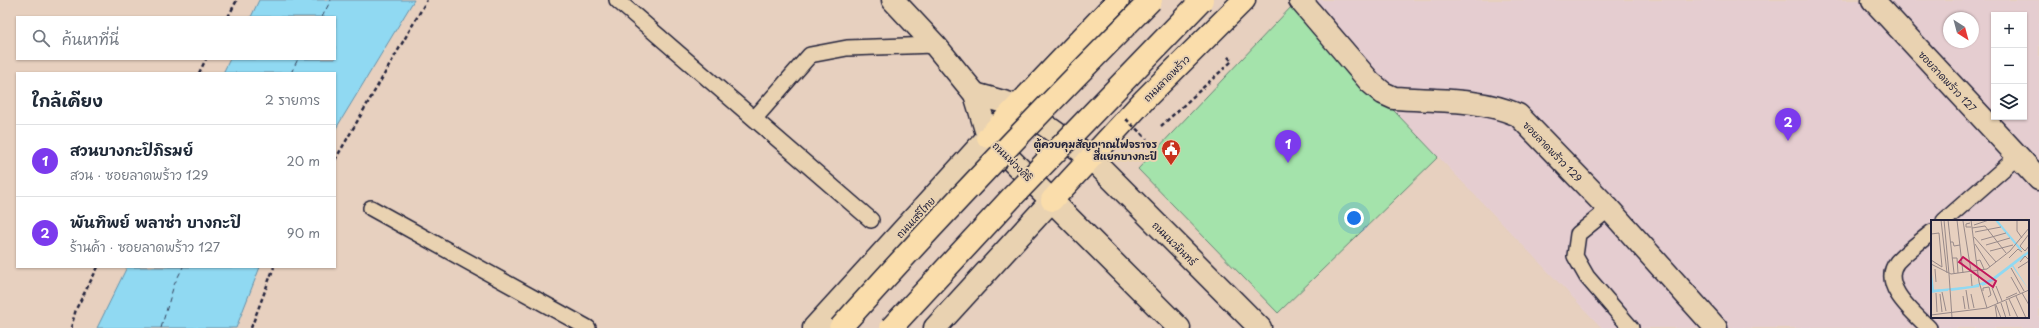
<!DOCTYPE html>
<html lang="th">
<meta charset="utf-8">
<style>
body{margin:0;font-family:"Playpen Sans","Playpen Sans Thai",sans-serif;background:#f6f6f7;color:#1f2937}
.controls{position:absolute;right:12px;top:12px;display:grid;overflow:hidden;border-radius:0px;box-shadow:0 1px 3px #0004}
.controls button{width:36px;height:36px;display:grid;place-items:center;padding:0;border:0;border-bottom:1px solid #e0e1e3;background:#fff;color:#1f2937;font:20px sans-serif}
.compass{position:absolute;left:1943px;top:12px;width:36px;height:36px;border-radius:50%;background:#fff;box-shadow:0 1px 3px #0004;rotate:144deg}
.you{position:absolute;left:1354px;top:218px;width:14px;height:14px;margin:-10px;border:3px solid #fff;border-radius:50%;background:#1a73e8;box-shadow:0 0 0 6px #1a73e833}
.badge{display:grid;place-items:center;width:26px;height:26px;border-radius:50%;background:#7c3aed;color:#fff;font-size:13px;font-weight:700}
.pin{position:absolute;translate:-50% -33px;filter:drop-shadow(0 1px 2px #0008)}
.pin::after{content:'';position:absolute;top:21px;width:14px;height:12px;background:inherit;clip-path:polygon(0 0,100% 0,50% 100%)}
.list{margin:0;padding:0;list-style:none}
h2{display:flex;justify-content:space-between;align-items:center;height:52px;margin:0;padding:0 16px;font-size:17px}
h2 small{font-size:13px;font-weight:400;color:#747a83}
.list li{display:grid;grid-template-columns:26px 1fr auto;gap:12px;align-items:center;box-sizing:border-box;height:72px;padding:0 16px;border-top:1px solid #e0e1e3}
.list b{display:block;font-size:15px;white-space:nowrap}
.list p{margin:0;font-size:13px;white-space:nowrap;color:#747a83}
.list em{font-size:13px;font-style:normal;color:#747a83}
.icon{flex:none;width:22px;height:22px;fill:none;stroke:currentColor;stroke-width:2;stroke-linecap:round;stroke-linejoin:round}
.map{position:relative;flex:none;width:2039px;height:328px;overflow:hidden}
.search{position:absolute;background:#fff;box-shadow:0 1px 3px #0004;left:16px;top:16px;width:320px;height:44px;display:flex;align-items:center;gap:10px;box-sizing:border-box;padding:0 14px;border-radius:0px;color:#747a83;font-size:15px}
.panel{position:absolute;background:#fff;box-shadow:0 1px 3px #0004;left:16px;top:72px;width:320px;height:196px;border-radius:0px}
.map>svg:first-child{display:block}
.built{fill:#e5cdd0;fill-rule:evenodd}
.green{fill:#a4e3ab;stroke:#638273}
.water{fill:#90d9f2;stroke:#6490a9}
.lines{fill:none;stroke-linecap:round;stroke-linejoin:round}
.ferry{stroke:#323d56;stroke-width:1;stroke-dasharray:5 4;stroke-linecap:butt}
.service-casing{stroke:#22223b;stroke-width:18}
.minor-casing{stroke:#22223b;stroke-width:25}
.secondary-casing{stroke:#22223b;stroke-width:25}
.primary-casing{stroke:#22223b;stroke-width:25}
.path{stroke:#22223b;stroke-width:2.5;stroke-dasharray:4 3;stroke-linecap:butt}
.service{stroke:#e9d2b1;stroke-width:15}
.minor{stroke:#e9d2b1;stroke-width:22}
.secondary{stroke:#e9d2b1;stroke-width:22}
.primary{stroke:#faddab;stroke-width:22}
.primary-bridge-casing{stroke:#22223b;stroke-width:25;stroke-linecap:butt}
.path-bridge{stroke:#22223b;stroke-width:2.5;stroke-dasharray:4 3;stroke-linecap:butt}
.primary-bridge{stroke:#faddab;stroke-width:22}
.labels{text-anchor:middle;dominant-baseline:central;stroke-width:4;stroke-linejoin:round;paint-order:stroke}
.street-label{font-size:10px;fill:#22223b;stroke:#e9d2b1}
.poi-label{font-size:10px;font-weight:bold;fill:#22223b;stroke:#e9d2b1;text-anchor:end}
.inset-river{fill:none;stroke:#90d9f2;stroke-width:2}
.inset-road{fill:none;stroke:#988a8a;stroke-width:1}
.view{fill:#c2185b;fill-opacity:0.15;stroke:#c2185b;stroke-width:2}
.inset-edge{fill:none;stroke:#22223b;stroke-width:2}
</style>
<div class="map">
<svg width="2039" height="328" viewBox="0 0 2039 328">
<rect width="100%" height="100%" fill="#e7d0bf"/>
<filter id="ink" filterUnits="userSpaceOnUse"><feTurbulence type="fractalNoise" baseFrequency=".025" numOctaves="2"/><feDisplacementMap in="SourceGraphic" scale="8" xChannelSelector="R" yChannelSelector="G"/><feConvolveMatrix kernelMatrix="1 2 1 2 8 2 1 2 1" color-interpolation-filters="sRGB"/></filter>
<g filter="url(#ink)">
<path class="built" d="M 1299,0 L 2039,0 L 2039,328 L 1602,328 L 1293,5 ZM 1994,15 L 2024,15 L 2024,117 L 1994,117 ZM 1949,18 L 1973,18 L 1973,42 L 1949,42 ZM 1932,221 L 2028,221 L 2028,317 L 1932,317 Z"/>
<polygon class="green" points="1293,5 1438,157 1278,313 1138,169"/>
<g class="water">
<polygon points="259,0 414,0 335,130 335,73 223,73 230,59 335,59 335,17 251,17"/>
<polygon points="127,267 260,267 236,328 97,328"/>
</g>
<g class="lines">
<g class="ferry">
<polyline points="322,17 331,0"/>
<polyline points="291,73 298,59"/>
<polyline points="161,328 174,285 183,267"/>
</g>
<defs>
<g id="service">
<polyline points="617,0 871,220"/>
<polyline points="755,118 810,55 847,48 935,45"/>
<polyline points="371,208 588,328"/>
<polyline points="1609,209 1578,234 1575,256 1587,277 1631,328"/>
<polyline points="1944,221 2018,156"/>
<path d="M 1929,328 C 1914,313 1879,285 1897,262 C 1907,251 1921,241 1932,232"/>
</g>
<g id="minor">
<path d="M 1300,0 L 1370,82 L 1383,93 L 1394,98 C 1435,101 1480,98 1518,115 L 1609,209 L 1716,328"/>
<polyline points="1873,0 2039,179"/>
</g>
<g id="secondary">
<polyline points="893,0 935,45 975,94 988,137 1179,328"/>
<polyline points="975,94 1018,106 1090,157 1260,328"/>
<polyline points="814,328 988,137"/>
<polyline points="935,328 1052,200"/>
</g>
<g id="primary">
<polyline points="988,137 1118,0"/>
<polyline points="1052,200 1145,99 1244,0"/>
</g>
</defs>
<use href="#service" class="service-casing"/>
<use href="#minor" class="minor-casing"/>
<use href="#secondary" class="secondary-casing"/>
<use href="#primary" class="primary-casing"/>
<g class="path">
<polyline points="228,17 237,0"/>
<polyline points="199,73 206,59"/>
<polyline points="1161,126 1232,61 1227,56"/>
<polyline points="335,160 427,0"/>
<polyline points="71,328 76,309 98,267"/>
<polyline points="251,328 274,267"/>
</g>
<use href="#service" class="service"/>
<use href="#minor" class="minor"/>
<use href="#secondary" class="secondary"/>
<use href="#primary" class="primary"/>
<defs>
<g id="primary-bridge">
<path d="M 840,328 C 940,216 1045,107 1151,0"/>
<polyline points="891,328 1013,196 1202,0"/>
</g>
</defs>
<use href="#primary-bridge" class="primary-bridge-casing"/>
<polyline class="path-bridge" points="1126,119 1147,139"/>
<use href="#primary-bridge" class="primary-bridge"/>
</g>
</g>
<defs>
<symbol id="civic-pin" viewBox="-11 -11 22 30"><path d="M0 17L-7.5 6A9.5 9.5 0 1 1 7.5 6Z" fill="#c8321e" stroke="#e9d2b1"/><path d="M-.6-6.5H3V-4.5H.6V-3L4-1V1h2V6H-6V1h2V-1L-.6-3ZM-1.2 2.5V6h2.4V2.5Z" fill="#fff"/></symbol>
</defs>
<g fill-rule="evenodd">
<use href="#civic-pin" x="1160" y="138" width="22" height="30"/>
</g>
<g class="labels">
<g class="street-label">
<text transform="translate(1166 78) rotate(-45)">ถนนลาดพร้าว</text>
<text transform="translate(1948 81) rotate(47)">ซอยลาดพร้าว 127</text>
<text transform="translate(1553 151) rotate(46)">ซอยลาดพร้าว 129</text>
<text transform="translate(1013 161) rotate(45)">ถนนพ่วงศิริ</text>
<text transform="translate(915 217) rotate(-47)">ถนนเสรีไทย</text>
<text transform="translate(1175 243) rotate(45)">ถนนนวมินทร์</text>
</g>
<g class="poi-label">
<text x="1157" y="143">ตู้ควบคุมสัญญาณไฟจราจร<tspan x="1157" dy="12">สี่แยกบางกะปิ</tspan></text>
</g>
</g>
<g transform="translate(1931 220)">
<rect width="98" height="98" fill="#e7d0bf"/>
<path d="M 98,30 L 82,45 L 98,70 L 81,46 L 56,64 L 0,73 L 1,70 L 41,66 L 60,59 Z" fill="#90d9f2"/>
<path class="inset-river" d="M 65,0 L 90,30M 0,54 L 2,70M 51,65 L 62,60 L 98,32M 20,70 L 48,66M 0,71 L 17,70"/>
<path class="inset-road" d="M 10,0 L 16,53M 13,0 L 18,54M 17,0 L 23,53M 26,0 L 32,53M 40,0 L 48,62 L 56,88M 86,0 L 86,11 L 91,18M 32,1 L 40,51M 39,3 L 35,4 L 35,7 L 40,7M 43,5 L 58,0M 41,8 L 54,6 L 75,33M 44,12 L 70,7M 0,14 L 8,13 L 11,47 L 0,40M 98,14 L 89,26 L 94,31 L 98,26M 43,17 L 65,42M 50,20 L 75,13M 20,22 L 22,22 L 23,26 L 29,25M 44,24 L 59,47M 55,25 L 79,18M 59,31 L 82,25M 21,38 L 26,38 L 27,53M 78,38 L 87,29 L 91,32M 45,41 L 49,40 L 53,49M 89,42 L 94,36 L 98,40M 0,44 L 20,54 L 56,49 L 79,31 L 98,8M 80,48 L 93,71M 87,48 L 98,41M 4,49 L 5,62M 18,54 L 21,98M 40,54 L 41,66M 80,57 L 89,73M 65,66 L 71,81M 61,68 L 67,83M 35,70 L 38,89M 52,71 L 52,68 L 58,67 L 60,75 L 57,77M 11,72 L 15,91M 5,73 L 6,92M 91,73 L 98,85M 9,74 L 11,92M 40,74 L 43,88M 32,76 L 34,89M 85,76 L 95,98M 75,78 L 86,73M 78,79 L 87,98M 75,81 L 79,96M 70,83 L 75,98M 64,85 L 66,98M 65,85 L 70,98M 0,95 L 56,88 L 98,70"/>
<path class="view" d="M 32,37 L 65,61 L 62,67 L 28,42 Z"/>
<rect width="98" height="98" class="inset-edge"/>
</g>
</svg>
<div class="controls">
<button>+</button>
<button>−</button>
<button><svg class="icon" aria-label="layers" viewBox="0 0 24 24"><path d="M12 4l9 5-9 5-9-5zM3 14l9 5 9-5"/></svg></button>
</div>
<svg class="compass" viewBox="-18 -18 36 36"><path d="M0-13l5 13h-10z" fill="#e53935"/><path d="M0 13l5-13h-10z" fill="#747a83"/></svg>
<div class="you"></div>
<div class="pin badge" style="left:1288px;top:163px">1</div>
<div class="pin badge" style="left:1788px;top:141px">2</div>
<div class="search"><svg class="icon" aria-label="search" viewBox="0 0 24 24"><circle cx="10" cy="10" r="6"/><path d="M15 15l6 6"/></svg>ค้นหาที่นี่</div>
<section class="panel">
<h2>ใกล้เคียง<small>2 รายการ</small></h2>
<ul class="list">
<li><span class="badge">1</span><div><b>สวนบางกะปิภิรมย์</b><p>สวน · ซอยลาดพร้าว 129</p></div><em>20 m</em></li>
<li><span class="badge">2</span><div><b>พันทิพย์ พลาซ่า บางกะปิ</b><p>ร้านค้า · ซอยลาดพร้าว 127</p></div><em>90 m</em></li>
</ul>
</section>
</div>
